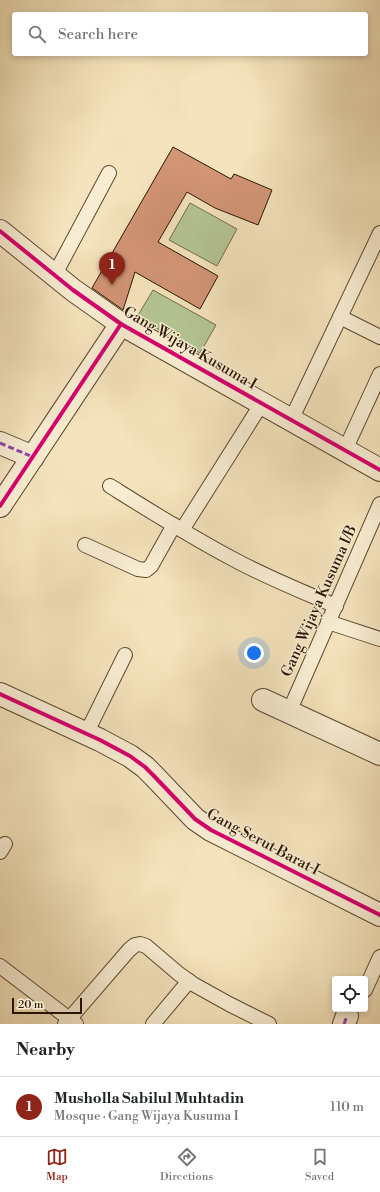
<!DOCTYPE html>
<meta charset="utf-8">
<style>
body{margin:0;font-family:"Libre Bodoni",serif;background:#f2f2f2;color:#202124}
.controls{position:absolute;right:12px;bottom:12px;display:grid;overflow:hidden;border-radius:4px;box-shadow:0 2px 6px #0003}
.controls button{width:36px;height:36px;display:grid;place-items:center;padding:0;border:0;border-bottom:1px solid #e0e0e0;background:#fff;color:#202124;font:20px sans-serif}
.scale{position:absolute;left:12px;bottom:10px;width:70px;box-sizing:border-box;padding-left:4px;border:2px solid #2a1602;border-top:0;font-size:11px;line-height:14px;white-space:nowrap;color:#2a1602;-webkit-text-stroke:3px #f8edd3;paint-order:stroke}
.you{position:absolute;left:254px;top:653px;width:14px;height:14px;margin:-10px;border:3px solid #fff;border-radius:50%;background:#1a73e8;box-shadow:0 0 0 6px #1a73e833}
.badge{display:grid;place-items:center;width:26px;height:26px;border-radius:50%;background:#8f2418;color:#fff;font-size:13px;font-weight:700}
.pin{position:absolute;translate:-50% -33px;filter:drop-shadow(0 1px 2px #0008)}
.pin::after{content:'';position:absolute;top:21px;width:14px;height:12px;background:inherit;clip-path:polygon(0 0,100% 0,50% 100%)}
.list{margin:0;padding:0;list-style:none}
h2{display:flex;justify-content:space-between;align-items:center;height:52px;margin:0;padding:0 16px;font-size:17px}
h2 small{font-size:13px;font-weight:400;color:#757577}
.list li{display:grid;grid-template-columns:26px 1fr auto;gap:12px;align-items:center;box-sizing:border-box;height:60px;padding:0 16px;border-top:1px solid #e0e0e0}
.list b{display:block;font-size:15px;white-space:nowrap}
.list p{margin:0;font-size:13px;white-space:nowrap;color:#757577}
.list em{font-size:13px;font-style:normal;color:#757577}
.icon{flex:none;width:22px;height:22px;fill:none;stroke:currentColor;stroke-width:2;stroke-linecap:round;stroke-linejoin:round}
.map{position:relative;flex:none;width:380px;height:1024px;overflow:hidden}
.search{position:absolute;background:#fff;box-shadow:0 2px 6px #0003;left:12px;right:12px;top:12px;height:44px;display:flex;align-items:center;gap:10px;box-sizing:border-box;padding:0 14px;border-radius:4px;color:#757577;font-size:15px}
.sheet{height:112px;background:#fff}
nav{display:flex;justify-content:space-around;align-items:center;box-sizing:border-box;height:56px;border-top:1px solid #e0e0e0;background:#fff;font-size:11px;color:#757577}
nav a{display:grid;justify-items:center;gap:2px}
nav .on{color:#8f2418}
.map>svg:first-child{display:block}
.green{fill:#b5c595;stroke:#706e4c}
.building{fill:#d29576;stroke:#2a1602}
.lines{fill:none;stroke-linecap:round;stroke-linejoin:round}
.service-casing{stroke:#5c4930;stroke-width:16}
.minor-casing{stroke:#5c4930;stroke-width:24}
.service{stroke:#f8edd3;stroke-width:14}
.minor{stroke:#f8edd3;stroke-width:22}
.quiet{stroke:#8e44ad;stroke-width:3;stroke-dasharray:6 3;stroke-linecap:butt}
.cycleway-casing{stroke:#f8edd3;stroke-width:6}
.cycleway{stroke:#d6006c;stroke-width:4}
.labels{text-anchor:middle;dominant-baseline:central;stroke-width:3;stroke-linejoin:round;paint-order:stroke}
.street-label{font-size:15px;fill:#2a1602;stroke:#f8edd3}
</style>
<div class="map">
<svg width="380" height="1024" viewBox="0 0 380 1024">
<rect width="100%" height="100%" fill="#f4e3bc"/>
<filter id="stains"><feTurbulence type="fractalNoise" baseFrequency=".005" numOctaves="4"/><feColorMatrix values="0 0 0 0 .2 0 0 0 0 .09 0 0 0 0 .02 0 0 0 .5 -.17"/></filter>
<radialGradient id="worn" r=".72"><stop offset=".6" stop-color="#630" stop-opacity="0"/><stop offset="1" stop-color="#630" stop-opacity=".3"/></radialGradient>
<g class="green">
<polygon points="190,203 237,229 217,266 169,240"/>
<polygon points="153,290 216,325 200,353 137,317"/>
</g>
<polygon class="building" points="173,147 231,179 234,174 272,190 258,225 215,208 187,192 158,242 218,276 200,309 135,272 123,310 92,288"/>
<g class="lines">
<defs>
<g id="service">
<polyline points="54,276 109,173"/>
<polyline points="340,317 380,337"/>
<polyline points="291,420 380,233"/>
<polyline points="345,450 380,374"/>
<path d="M 110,486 C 150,511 191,537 233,559 C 266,577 301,591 336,606"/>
<polyline points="182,530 262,403"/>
<polyline points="85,545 138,569 146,570 151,566 174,525"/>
<polyline points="328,622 380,639"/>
<polyline points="289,712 380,504"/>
<polyline points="86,734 125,655"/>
<polyline points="0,852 5,844"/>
<polyline points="0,966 76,1024"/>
<polyline points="365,990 380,957"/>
<polyline points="65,1024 129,950 135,945 140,944 146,946 179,974 193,984 229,1004 269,1024"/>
<polyline points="153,1024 189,981"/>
</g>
<g id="minor">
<polyline points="0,231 73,290 121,324 380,470"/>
<polyline points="0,443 33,457"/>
<polyline points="0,506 121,324"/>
<polyline points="0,694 100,740 130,756 145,767 154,776 195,819 211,830 380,915"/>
<polyline points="263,700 380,754"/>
<polyline points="344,1024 347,1016"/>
</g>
</defs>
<use href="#service" class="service-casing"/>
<use href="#minor" class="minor-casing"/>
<use href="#service" class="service"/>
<use href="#minor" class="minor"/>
<g class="quiet">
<polyline points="0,443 33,457"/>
<polyline points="344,1024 347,1016"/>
</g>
<defs>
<g id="cycleway">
<polyline points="0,231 73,290 121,324 380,470"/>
<polyline points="0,506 121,324"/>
<polyline points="0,694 100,740 130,756 145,767 154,776 195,819 211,830 380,915"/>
</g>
</defs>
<use href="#cycleway" class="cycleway-casing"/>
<use href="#cycleway" class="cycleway"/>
</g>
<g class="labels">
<g class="street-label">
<text transform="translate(190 348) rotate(30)">Gang Wijaya Kusuma I</text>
<text transform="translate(319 601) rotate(-66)">Gang Wijaya Kusuma I/B</text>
<text transform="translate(263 842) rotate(28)">Gang Serut Barat I</text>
</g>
</g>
<rect width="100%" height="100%" filter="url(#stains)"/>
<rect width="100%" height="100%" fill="url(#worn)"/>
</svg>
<div class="controls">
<button><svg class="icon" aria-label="locate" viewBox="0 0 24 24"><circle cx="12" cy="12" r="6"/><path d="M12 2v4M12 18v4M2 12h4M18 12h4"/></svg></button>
</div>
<div class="scale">20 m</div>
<div class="you"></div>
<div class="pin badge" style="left:112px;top:285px">1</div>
<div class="search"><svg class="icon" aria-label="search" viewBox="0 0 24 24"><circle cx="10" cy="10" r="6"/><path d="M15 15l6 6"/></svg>Search here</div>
</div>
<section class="sheet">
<h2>Nearby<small></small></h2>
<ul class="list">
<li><span class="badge">1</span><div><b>Musholla Sabilul Muhtadin</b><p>Mosque · Gang Wijaya Kusuma I</p></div><em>110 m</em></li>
</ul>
</section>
<nav>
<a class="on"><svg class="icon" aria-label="map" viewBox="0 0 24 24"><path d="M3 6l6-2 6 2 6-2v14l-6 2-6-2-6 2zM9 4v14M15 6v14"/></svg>Map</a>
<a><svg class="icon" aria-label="directions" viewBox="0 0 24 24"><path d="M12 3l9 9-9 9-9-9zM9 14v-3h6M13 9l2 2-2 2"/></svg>Directions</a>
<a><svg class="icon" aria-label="saved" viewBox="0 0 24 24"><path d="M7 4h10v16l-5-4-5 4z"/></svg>Saved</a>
</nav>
